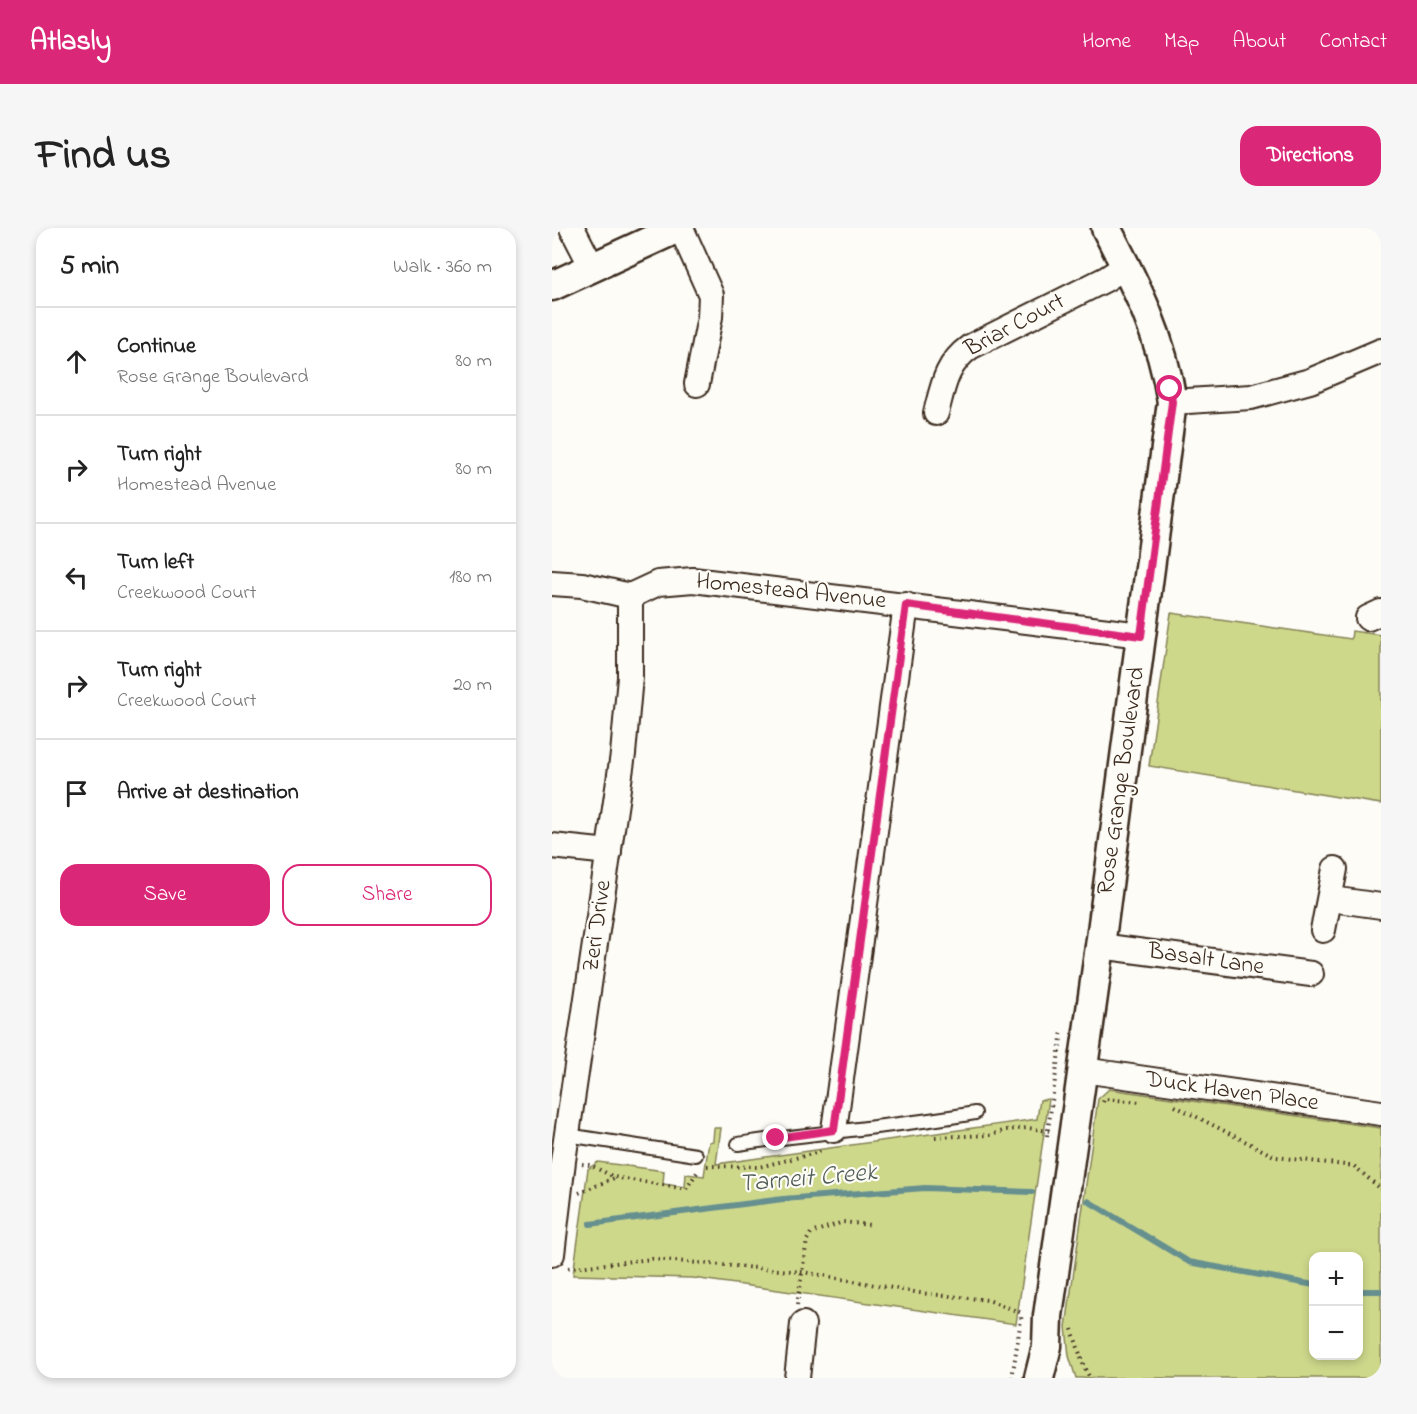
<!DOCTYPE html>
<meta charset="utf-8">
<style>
body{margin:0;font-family:"Indie Flower",sans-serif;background:#f6f6f6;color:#222}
.controls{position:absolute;right:18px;bottom:18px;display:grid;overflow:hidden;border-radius:12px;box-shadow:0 3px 9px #0003}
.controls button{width:54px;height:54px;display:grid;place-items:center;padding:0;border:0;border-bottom:2px solid #e0e0e0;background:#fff;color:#222;font:30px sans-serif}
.stop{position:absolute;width:18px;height:18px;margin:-14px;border:4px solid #db2777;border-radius:50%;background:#fff}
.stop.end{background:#db2777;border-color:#fff;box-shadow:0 2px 6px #0008}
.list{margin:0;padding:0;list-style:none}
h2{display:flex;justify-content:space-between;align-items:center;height:78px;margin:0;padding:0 24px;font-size:26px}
h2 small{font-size:20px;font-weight:400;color:#767676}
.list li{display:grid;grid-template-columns:39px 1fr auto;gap:18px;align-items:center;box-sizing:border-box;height:108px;padding:0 24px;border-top:2px solid #e0e0e0}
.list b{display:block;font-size:22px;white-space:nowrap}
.list p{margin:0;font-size:20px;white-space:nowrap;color:#767676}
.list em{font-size:20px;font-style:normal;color:#767676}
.actions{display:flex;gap:12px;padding:18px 24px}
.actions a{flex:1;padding:14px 0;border:2px solid #db2777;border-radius:18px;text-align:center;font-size:21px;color:#db2777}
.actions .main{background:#db2777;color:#fff}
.icon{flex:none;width:33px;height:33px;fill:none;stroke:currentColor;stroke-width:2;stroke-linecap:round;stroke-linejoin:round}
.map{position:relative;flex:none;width:829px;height:1150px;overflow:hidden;border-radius:18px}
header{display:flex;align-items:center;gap:36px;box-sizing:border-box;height:84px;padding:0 30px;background:#db2777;color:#fff}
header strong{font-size:28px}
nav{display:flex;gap:33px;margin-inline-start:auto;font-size:21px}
.intro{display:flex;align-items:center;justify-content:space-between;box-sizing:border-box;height:144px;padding:0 36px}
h1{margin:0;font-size:42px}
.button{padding:15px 27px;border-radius:18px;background:#db2777;color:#fff;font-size:21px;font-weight:700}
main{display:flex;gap:36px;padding:0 36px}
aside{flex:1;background:#fff;border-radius:18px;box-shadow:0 3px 9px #0003}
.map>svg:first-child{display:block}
.green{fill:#ced88b;stroke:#848154;stroke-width:1.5;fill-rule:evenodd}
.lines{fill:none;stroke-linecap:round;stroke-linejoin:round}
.stream{stroke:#66908f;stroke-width:6}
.service-casing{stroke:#3b2a1e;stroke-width:16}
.minor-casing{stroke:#3b2a1e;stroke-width:28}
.tertiary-casing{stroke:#3b2a1e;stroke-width:33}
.path{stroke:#3b2a1e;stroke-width:4;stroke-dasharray:1.5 4.5;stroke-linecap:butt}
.service{stroke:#fdfcf7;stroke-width:12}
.minor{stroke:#fdfcf7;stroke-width:24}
.tertiary{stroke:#fdfcf7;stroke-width:28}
.route{stroke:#db2777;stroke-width:8}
.labels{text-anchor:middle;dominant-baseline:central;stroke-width:4.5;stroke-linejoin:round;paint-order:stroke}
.street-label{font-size:24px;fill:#3b2a1e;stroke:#fdfcf7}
.water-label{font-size:26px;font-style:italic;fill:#505d56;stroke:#fdfcf7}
</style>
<header>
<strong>Atlasly</strong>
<nav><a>Home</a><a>Map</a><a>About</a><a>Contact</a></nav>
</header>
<div class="intro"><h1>Find us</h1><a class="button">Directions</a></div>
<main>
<aside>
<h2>5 min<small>Walk · 360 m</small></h2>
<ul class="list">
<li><svg class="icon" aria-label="ahead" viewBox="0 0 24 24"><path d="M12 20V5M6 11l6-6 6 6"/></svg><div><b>Continue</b><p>Rose Grange Boulevard</p></div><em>80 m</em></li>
<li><svg class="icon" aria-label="right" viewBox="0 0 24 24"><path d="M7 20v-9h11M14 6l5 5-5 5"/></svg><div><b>Turn right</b><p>Homestead Avenue</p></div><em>80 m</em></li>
<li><svg class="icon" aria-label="left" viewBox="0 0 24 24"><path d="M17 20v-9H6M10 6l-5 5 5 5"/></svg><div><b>Turn left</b><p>Creekwood Court</p></div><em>180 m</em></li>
<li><svg class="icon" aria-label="right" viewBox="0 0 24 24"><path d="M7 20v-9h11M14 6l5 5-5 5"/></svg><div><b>Turn right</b><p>Creekwood Court</p></div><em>20 m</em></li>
<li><svg class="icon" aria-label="arrive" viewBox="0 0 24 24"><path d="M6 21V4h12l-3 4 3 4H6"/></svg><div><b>Arrive at destination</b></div></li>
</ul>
<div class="actions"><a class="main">Save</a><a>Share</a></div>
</aside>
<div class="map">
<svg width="829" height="1150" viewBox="0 0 829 1150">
<rect width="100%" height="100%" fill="#fdfcf7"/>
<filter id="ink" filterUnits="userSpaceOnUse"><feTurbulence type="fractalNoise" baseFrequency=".0167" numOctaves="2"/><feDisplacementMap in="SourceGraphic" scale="12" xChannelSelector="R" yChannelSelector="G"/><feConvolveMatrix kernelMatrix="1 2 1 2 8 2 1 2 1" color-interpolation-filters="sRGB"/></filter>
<g filter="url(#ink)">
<g class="green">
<polygon points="619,385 799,411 800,403 829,407 829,576 597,538"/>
<path d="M 557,861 L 829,900 L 829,1150 L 524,1150 L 517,1128 L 514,1099 L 546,871 ZM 762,1028 L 806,1028 L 806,1128 L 762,1128 Z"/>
<polygon points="497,871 464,1096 141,1050 21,1047 36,941 46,934 112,943 111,956 133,959 134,946 152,948 157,914 161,913 162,900 169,900 164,936 485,891 488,872"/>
</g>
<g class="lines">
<g class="stream">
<polyline points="536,973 637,1034 762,1057"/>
<polyline points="38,996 231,971 373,960 480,964"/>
<polyline points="806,1063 829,1063"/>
</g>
<defs>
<g id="service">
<polyline points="15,907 144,927"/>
<path d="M 186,916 C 265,904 344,899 423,885"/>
</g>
<g id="minor">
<polyline points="20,0 41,41"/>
<polyline points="129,0 159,67 158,89 145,156"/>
<polyline points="620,174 699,169 758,153 829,123"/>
<path d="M 384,185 C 391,158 394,136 418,119 L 554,51 L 574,38"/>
<polyline points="0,355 30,357 78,368 106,355 141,352 589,407"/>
<polyline points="816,390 829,384"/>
<polyline points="0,618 57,624"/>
<polyline points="779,671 829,678"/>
<polyline points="771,702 783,641"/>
<polyline points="548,718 759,746"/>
<polyline points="531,842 829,885"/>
<polyline points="282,902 354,377"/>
<polyline points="0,1026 11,933 71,526 78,449 78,368"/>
<polyline points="245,1150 251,1096"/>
</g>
<g id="tertiary">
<polyline points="0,58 126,0"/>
<path d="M 487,1150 L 495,1118 L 496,1088 L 548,718 L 620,174 C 610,109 584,57 554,0"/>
</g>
</defs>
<use href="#service" class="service-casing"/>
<use href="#minor" class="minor-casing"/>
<use href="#tertiary" class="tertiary-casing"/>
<g class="path">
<polyline points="551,874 552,871 589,874"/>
<polyline points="623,878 724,929 802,938 829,961"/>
<polyline points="495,908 510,803"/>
<polyline points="383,909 439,907 454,902 476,900 497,903"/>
<polyline points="30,936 38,937 62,949 134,961 146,943"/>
<polyline points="155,938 207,939 272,923"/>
<polyline points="27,965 62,950"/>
<polyline points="16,1040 100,1031 251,1044 368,1065 436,1072 470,1085"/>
<polyline points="245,1077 255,1012 259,1005 291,994 318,997"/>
<polyline points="520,1101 532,1139 538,1150"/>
<polyline points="460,1150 470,1085"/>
</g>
<use href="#service" class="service"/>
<use href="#minor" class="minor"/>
<use href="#tertiary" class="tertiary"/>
</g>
</g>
<g class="lines" filter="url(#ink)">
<polyline class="route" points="224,910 282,902 354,377 589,408 620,174 618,161"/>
</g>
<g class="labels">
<g class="street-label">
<text transform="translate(463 98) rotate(-28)">Briar Court</text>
<text transform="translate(239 364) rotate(6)">Homestead Avenue</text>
<text transform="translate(570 553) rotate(-82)">Rose Grange Boulevard</text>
<text transform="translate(46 698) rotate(-82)">Zeri Drive</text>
<text transform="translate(654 732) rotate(8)">Basalt Lane</text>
<text transform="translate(680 864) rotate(8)">Duck Haven Place</text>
</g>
<g class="water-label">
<text transform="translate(256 951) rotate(-5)">Tarneit Creek</text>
</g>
</g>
</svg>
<div class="controls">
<button>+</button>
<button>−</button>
</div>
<div class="stop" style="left:618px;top:161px"></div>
<div class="stop end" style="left:224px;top:910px"></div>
</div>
</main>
